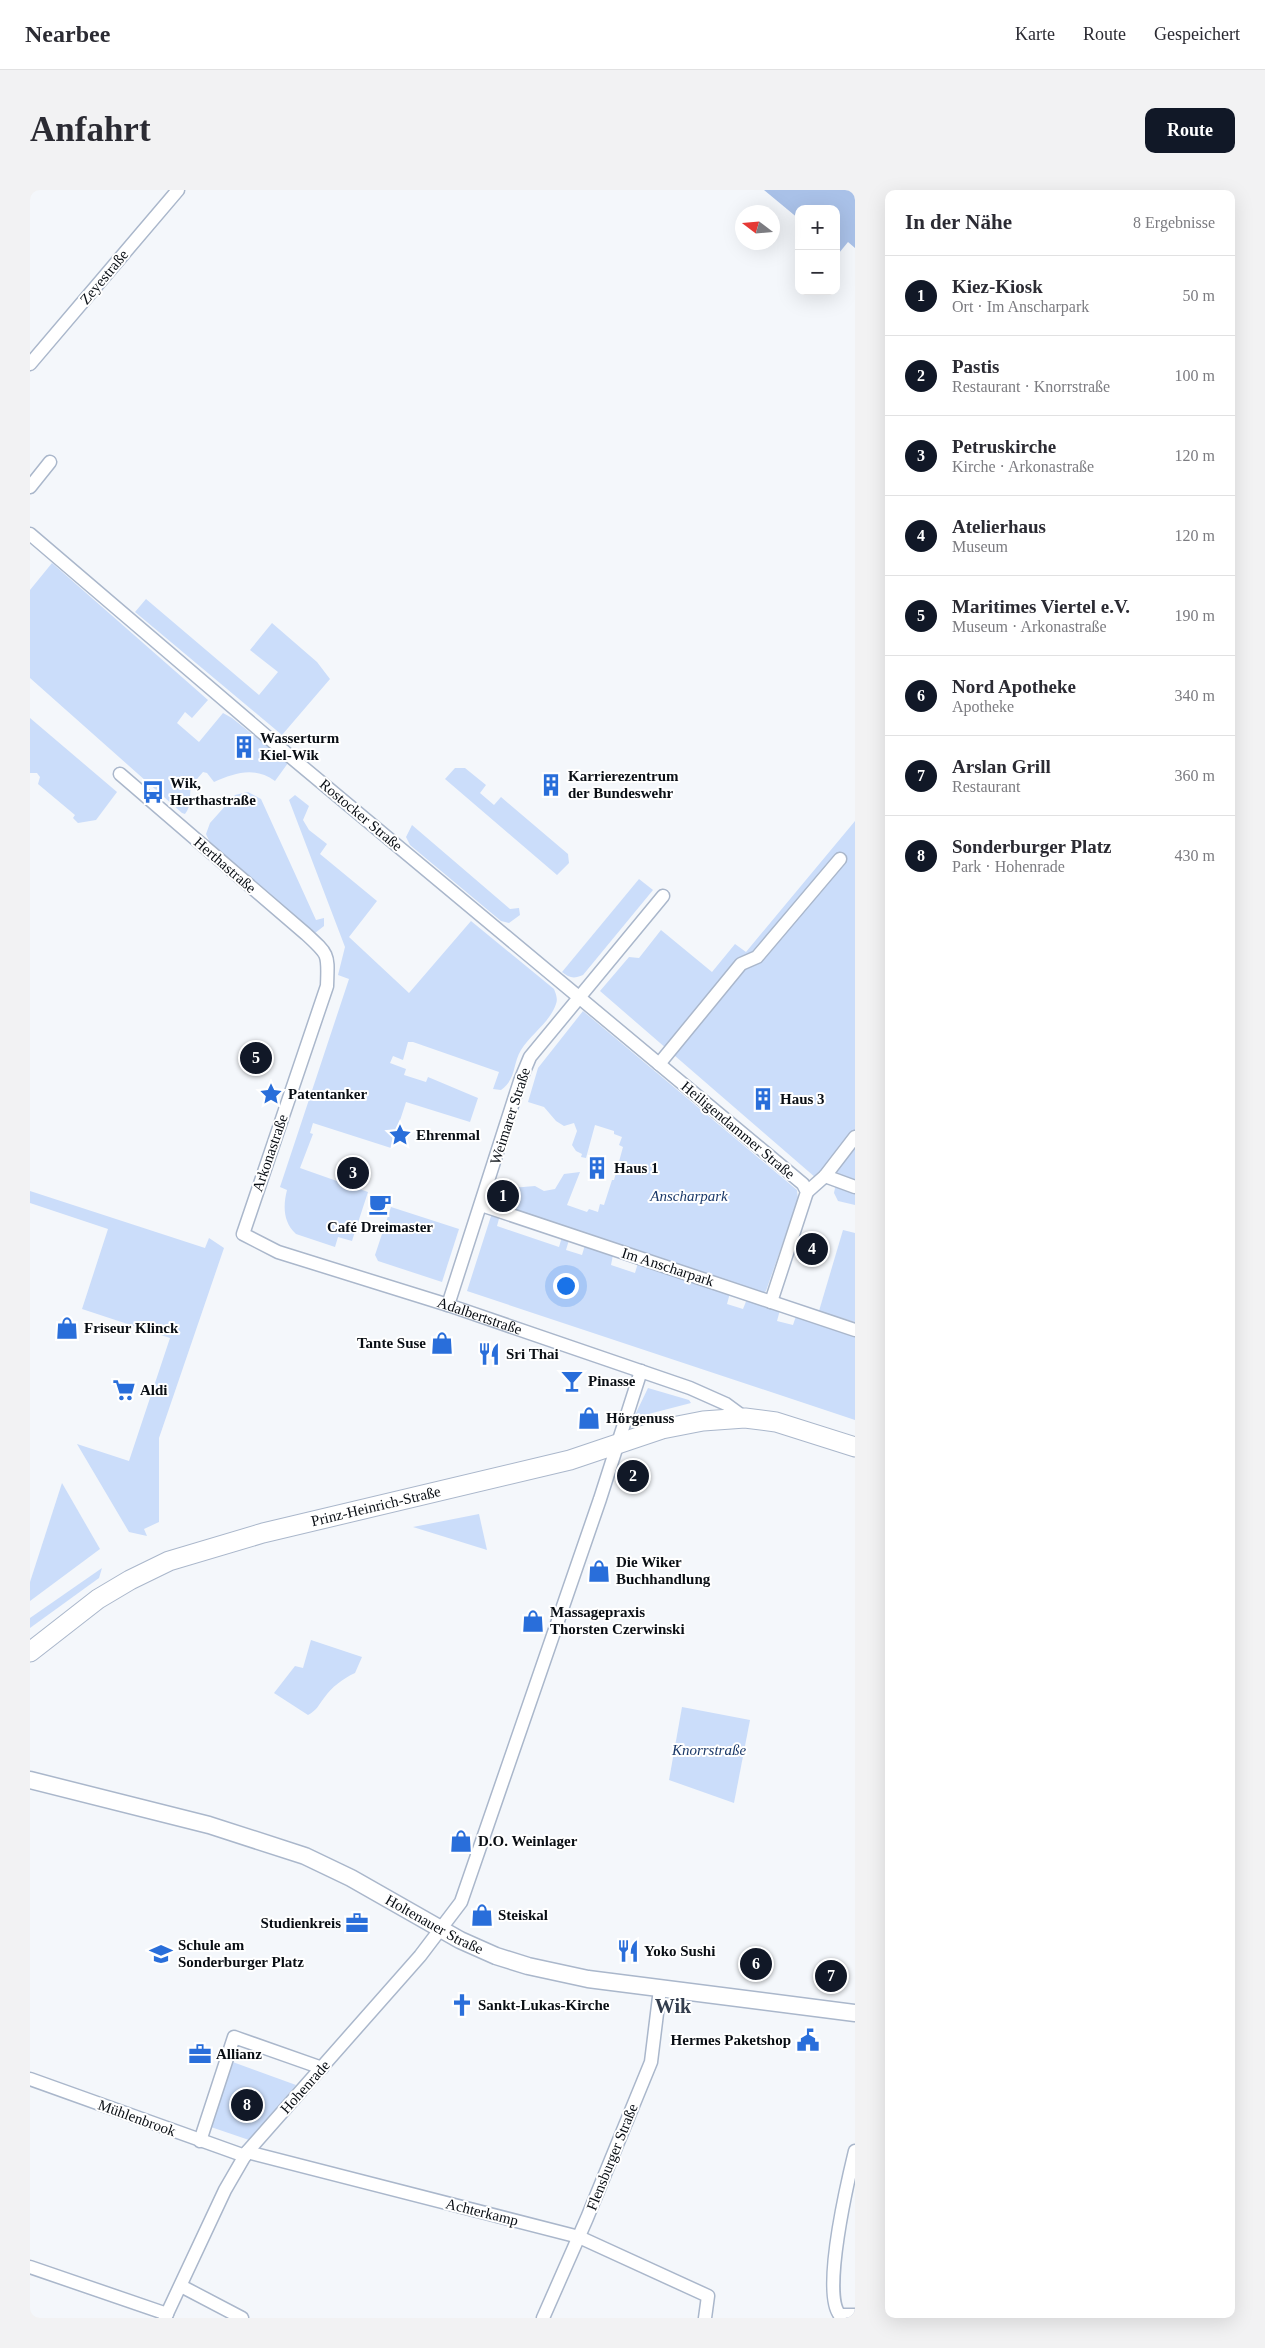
<!DOCTYPE html>
<html lang="de">
<meta charset="utf-8">
<style>
body{margin:0;font-family:Georgia,serif;background:#f2f2f3;color:#2b2b33}
.controls{position:absolute;right:15px;top:15px;display:grid;overflow:hidden;border-radius:10px;box-shadow:0 5px 20px #0002}
.controls button{width:45px;height:45px;display:grid;place-items:center;padding:0;border:0;border-bottom:1px solid #e1e1e2;background:#fff;color:#2b2b33;font:25px sans-serif}
.compass{position:absolute;left:705px;top:15px;width:45px;height:45px;border-radius:50%;background:#fff;box-shadow:0 5px 20px #0002;rotate:286deg}
.you{position:absolute;left:535px;top:1095px;width:18px;height:18px;margin:-12px;border:4px solid #fff;border-radius:50%;background:#1a73e8;box-shadow:0 0 0 8px #1a73e833}
.badge{display:grid;place-items:center;width:32px;height:32px;border-radius:50%;background:#111827;color:#fff;font-size:16px;font-weight:700}
.pin{position:absolute;translate:-50% -50%;border:2px solid #fff;box-shadow:0 1px 5px #0006}
.list{margin:0;padding:0;list-style:none}
h2{display:flex;justify-content:space-between;align-items:center;height:65px;margin:0;padding:0 20px;font-size:21px}
h2 small{font-size:16px;font-weight:400;color:#7c7c81}
.list li{display:grid;grid-template-columns:32px 1fr auto;gap:15px;align-items:center;box-sizing:border-box;height:80px;padding:0 20px;border-top:1px solid #e1e1e2}
.list b{display:block;font-size:19px;white-space:nowrap}
.list p{margin:0;font-size:16px;white-space:nowrap;color:#7c7c81}
.list em{font-size:16px;font-style:normal;color:#7c7c81}
.map{position:relative;flex:none;width:825px;height:2128px;overflow:hidden;border-radius:10px}
header{display:flex;align-items:center;gap:30px;box-sizing:border-box;height:70px;padding:0 25px;background:#fff;border-bottom:1px solid #e1e1e2}
header strong{font-size:24px}
nav{display:flex;gap:28px;margin-inline-start:auto;font-size:18px}
.intro{display:flex;align-items:center;justify-content:space-between;box-sizing:border-box;height:120px;padding:0 30px}
h1{margin:0;font-size:35px}
.button{padding:12px 22px;border-radius:10px;background:#111827;color:#fff;font-size:18px;font-weight:700}
main{display:flex;gap:30px;padding:0 30px}
aside{flex:1;background:#fff;border-radius:10px;box-shadow:0 5px 20px #0002}
.map>svg:first-child{display:block}
.green{fill:#cbddfa}
.water{fill:#a9c1e8}
.lines{fill:none;stroke-linecap:round;stroke-linejoin:round}
.minor-casing{stroke:#aab7cb;stroke-width:15}
.tertiary-casing{stroke:#aab7cb;stroke-width:19}
.secondary-casing{stroke:#aab7cb;stroke-width:21}
.minor{stroke:#fff;stroke-width:12}
.tertiary{stroke:#fff;stroke-width:16}
.secondary{stroke:#fff;stroke-width:19}
.labels{text-anchor:middle;dominant-baseline:central;stroke-width:4;stroke-linejoin:round;paint-order:stroke}
.street-label{font-size:15px;fill:#090e14;stroke:#fff}
.poi-label{font-size:15px;font-weight:bold;fill:#090e14;stroke:#fff;text-anchor:start}
.park-label{font-size:15px;font-style:italic;fill:#1b3969;stroke:#fff}
.district-label{font-size:20px;font-weight:bold;fill:#333d4d;stroke:#fff}
</style>
<header>
<strong>Nearbee</strong>
<nav><a>Karte</a><a>Route</a><a>Gespeichert</a></nav>
</header>
<div class="intro"><h1>Anfahrt</h1><a class="button">Route</a></div>
<main>
<div class="map">
<svg width="825" height="2128" viewBox="0 0 825 2128">
<rect width="100%" height="100%" fill="#f4f7fb"/>
<g class="green">
<path d="M 22,373 L 178,510 L 162,528 L 155,522 L 147,533 L 169,552 L 193,523 L 202,528 L 258,573 L 245,591 C 224,576 205,583 184,592 L 177,583 L 173,582 L 161,596 C 159,605 162,616 155,624 L 152,623 L 0,488 L 0,400 Z"/>
<polygon points="116,409 229,505 248,482 220,460 242,433 287,472 300,489 252,545 105,422"/>
<polygon points="0,528 87,602 66,630 48,633 43,628 45,625 8,594 10,587 7,583 0,583"/>
<polygon points="425,578 435,578 456,595 450,603 464,615 471,607 538,664 539,673 527,685 415,589"/>
<polygon points="218,602 231,609 286,730 294,728 294,736 285,743 181,655 176,644 180,633 205,605"/>
<path d="M 265,605 L 279,616 L 273,630 L 279,640 L 297,654 L 290,664 L 347,711 L 319,747 L 379,803 L 441,731 L 524,799 C 526,804 528,809 526,814 C 520,832 501,844 491,860 C 482,875 487,888 471,900 L 463,899 L 469,882 L 383,852 L 378,852 L 373,870 L 363,866 L 360,873 L 376,879 L 374,885 L 396,892 L 398,887 L 448,908 L 440,932 L 376,912 L 361,958 L 283,933 L 280,943 L 283,944 L 270,978 L 338,1002 L 322,1051 L 308,1047 L 305,1057 L 266,1044 C 253,1032 253,1016 257,1000 L 250,997 L 319,789 L 308,785 L 315,757 L 259,610 Z"/>
<polygon points="825,631 825,996 786,988 570,801 599,767 609,768 631,740 682,782 705,754 716,762"/>
<polygon points="382,635 480,719 489,718 490,725 479,733 471,731 380,655 376,647"/>
<path d="M 609,689 L 623,700 L 553,785 C 544,789 539,788 532,782 Z"/>
<polygon points="553,821 767,1000 768,1009 736,1101 728,1107 474,1023 481,998 505,996 514,1001 525,999 534,984 550,982 537,1015 557,1022 559,1019 568,1022 570,1014 574,1015 582,990 584,990 593,957 589,955 592,947 584,944 584,941 565,935 556,968 551,967 552,964 546,961 542,955 547,941 544,933 534,936 526,931 514,917 498,912 508,878"/>
<polygon points="806,993 825,1000 825,1015 808,1011 804,1003"/>
<polygon points="0,1001 175,1058 179,1048 194,1058 129,1248 129,1332 114,1339 117,1346 99,1342 47,1254 99,1271 140,1148 52,1119 78,1039 0,1013"/>
<polygon points="361,1017 429,1039 412,1092 348,1071 345,1065"/>
<polygon points="462,1023 470,1025 467,1036 529,1057 532,1047 539,1050 536,1060 552,1065 555,1055 583,1065 581,1075 605,1083 608,1073 700,1103 697,1114 713,1119 717,1109 750,1120 747,1131 763,1135 766,1126 825,1144 825,1230 437,1101"/>
<polygon points="813,1040 825,1043 825,1132 789,1121"/>
<polygon points="618,1198 659,1210 661,1213 607,1227 606,1223"/>
<polygon points="32,1293 70,1359 0,1411 0,1392"/>
<polygon points="449,1324 457,1360 383,1337"/>
<polygon points="72,1378 69,1388 0,1438 0,1428"/>
<path d="M 281,1450 L 332,1467 L 325,1483 C 312,1489 302,1497 294,1508 C 288,1516 287,1520 278,1525 L 244,1503 L 265,1476 L 273,1478 Z"/>
<polygon points="652,1517 720,1530 704,1613 639,1590"/>
<polygon points="200,1871 266,1895 219,1950 178,1936"/>
</g>
<polygon class="water" points="734,0 825,0 825,58 818,52 809,63 806,61 806,19 769,19 769,29"/>
<g class="lines">
<defs>
<g id="minor">
<polyline points="0,174 148,0"/>
<polyline points="0,297 20,272"/>
<polyline points="0,344 262,568 773,994 777,1002 741,1112"/>
<path id="s1" d="M 90,584 L 276,744 C 300,766 298,764 297,796 L 213,1044 L 248,1062 L 418,1115 L 660,1198 L 696,1214 L 715,1228"/>
<polyline points="629,874 711,774 727,767 810,669"/>
<polyline points="795,986 825,997"/>
<polyline points="777,1002 795,986 825,947"/>
<polyline points="451,1015 825,1140"/>
<polyline points="418,1115 490,891 500,867 633,706"/>
<polyline points="0,1889 215,1966"/>
<polyline points="170,1951 204,1847 292,1878"/>
<polyline points="217,1962 549,2047 678,2106 675,2128"/>
<polyline points="0,2077 137,2124"/>
<polyline points="151,2096 212,2128"/>
<path d="M 810,2125 C 791,2105 818,1990 825,1961"/>
<polyline points="810,2125 825,2125"/>
<polyline points="135,2128 195,2000 217,1962 390,1766 431,1712 570,1309 611,1181"/>
<polyline points="513,2128 557,2028 621,1872 630,1799"/>
</g>
<g id="tertiary">
<path id="s2" d="M 0,1590 L 179,1635 L 275,1666 L 321,1688 L 430,1750 L 466,1766 L 498,1776 L 558,1789 L 825,1823"/>
</g>
<g id="secondary">
<path id="s3" d="M 0,1462 L 68,1409 L 100,1390 L 139,1371 L 233,1343 L 540,1270 L 632,1239 L 673,1231 L 715,1228 L 746,1232 L 825,1257"/>
</g>
</defs>
<use href="#minor" class="minor-casing"/>
<use href="#tertiary" class="tertiary-casing"/>
<use href="#secondary" class="secondary-casing"/>
<use href="#minor" class="minor"/>
<use href="#tertiary" class="tertiary"/>
<use href="#secondary" class="secondary"/>
</g>
<defs>
<symbol id="building-bare" viewBox="-9 -9 18 18"><path d="M-4-6H4V6H1V3H-1V6H-4ZM-2.5-4.3h1.7v1.8h-1.7ZM.8-4.3h1.7v1.8H.8ZM-2.5-1h1.7V.8h-1.7ZM.8-1h1.7V.8H.8Z" fill="#296eda" stroke="#fff" stroke-width="2.5" paint-order="stroke"/></symbol>
<symbol id="bus-bare" viewBox="-9 -9 18 18"><path d="M-5-6H5V4H4V6H2V4H-2V6H-4V4H-5ZM-3.5-4V0h7V-4ZM-3.5 1.2v1.5H-2V1.2ZM2 1.2v1.5H3.5V1.2Z" fill="#296eda" stroke="#fff" stroke-width="2.5" paint-order="stroke"/></symbol>
<symbol id="sight-bare" viewBox="-9 -9 18 18"><path d="M0-6L1.8-2.2L6-1.7L2.9 1.2L3.7 5.4L0 3.3L-3.7 5.4L-2.9 1.2L-6-1.7L-1.8-2.2Z" fill="#296eda" stroke="#fff" stroke-width="2.5" paint-order="stroke"/></symbol>
<symbol id="cafe-bare" viewBox="-9 -9 18 18"><path d="M-5.5-4.5H6V0H3Q3 3.5 0 3.5H-2.5Q-5.5 3.5-5.5 0ZM3-3.2v2h1.7v-2ZM-6 4.5H4V6H-6Z" fill="#296eda" stroke="#fff" stroke-width="2.5" paint-order="stroke"/></symbol>
<symbol id="shop-bare" viewBox="-9 -9 18 18"><path d="M-5-2.5h2.3a2.7 3.5 0 0 1 5.4 0H5L5.5 6h-11ZM-1.5-2.5h3a1.5 2.3 0 0 0-3 0Z" fill="#296eda" stroke="#fff" stroke-width="2.5" paint-order="stroke"/></symbol>
<symbol id="restaurant-bare" viewBox="-9 -9 18 18"><path d="M-5-6h1v4h1v-4h1v4h1v-4h1v5L-1.5 .5V6h-2V.5L-5-1ZM5-6V6H3V1.5H1.5Q1.5-4 5-6Z" fill="#296eda" stroke="#fff" stroke-width="2.5" paint-order="stroke"/></symbol>
<symbol id="bar-bare" viewBox="-9 -9 18 18"><path d="M-6-5H6L.8 .8V4.5H3.5V6h-7V4.5H-.8V.8Z" fill="#296eda" stroke="#fff" stroke-width="2.5" paint-order="stroke"/></symbol>
<symbol id="supermarket-bare" viewBox="-9 -9 18 18"><path d="M-6-5.5h2.5l.6 2H6L4.5 2H-2.5L-4.4-4H-6ZM-1.5 3.2a1.3 1.3 0 1 0 .1 0ZM3 3.2a1.3 1.3 0 1 0 .1 0Z" fill="#296eda" stroke="#fff" stroke-width="2.5" paint-order="stroke"/></symbol>
<symbol id="office-bare" viewBox="-9 -9 18 18"><path d="M-6-3h4V-5.5h4V-3h4V5H-6ZM-1-4.5V-3h2v-1.5ZM-6 0V1H6V0Z" fill="#296eda" stroke="#fff" stroke-width="2.5" paint-order="stroke"/></symbol>
<symbol id="school-bare" viewBox="-9 -9 18 18"><path d="M0-5L7-2L0 1L-7-2ZM-4 1L0 2.5L4 1V4Q0 6-4 4Z" fill="#296eda" stroke="#fff" stroke-width="2.5" paint-order="stroke"/></symbol>
<symbol id="church-bare" viewBox="-9 -9 18 18"><path d="M-1.2-6h2.4v3.5h3.3v2.4h-3.3V6h-2.4V-.1h-3.3v-2.4h3.3Z" fill="#296eda" stroke="#fff" stroke-width="2.5" paint-order="stroke"/></symbol>
<symbol id="civic-bare" viewBox="-9 -9 18 18"><path d="M-.6-6.5H3V-4.5H.6V-3L4-1V1h2V6H-6V1h2V-1L-.6-3ZM-1.2 2.5V6h2.4V2.5Z" fill="#296eda" stroke="#fff" stroke-width="2.5" paint-order="stroke"/></symbol>
</defs>
<g fill-rule="evenodd">
<use href="#building-bare" x="198" y="541" width="32" height="32"/>
<use href="#building-bare" x="505" y="579" width="32" height="32"/>
<use href="#bus-bare" x="107" y="586" width="32" height="32"/>
<use href="#sight-bare" x="225" y="888" width="32" height="32"/>
<use href="#building-bare" x="717" y="893" width="32" height="32"/>
<use href="#sight-bare" x="354" y="929" width="32" height="32"/>
<use href="#building-bare" x="551" y="962" width="32" height="32"/>
<use href="#cafe-bare" x="334" y="998" width="32" height="32"/>
<use href="#shop-bare" x="21" y="1122" width="32" height="32"/>
<use href="#shop-bare" x="396" y="1137" width="32" height="32"/>
<use href="#restaurant-bare" x="443" y="1148" width="32" height="32"/>
<use href="#bar-bare" x="526" y="1175" width="32" height="32"/>
<use href="#supermarket-bare" x="78" y="1184" width="32" height="32"/>
<use href="#shop-bare" x="543" y="1212" width="32" height="32"/>
<use href="#shop-bare" x="553" y="1365" width="32" height="32"/>
<use href="#shop-bare" x="487" y="1415" width="32" height="32"/>
<use href="#shop-bare" x="415" y="1635" width="32" height="32"/>
<use href="#shop-bare" x="436" y="1709" width="32" height="32"/>
<use href="#office-bare" x="311" y="1717" width="32" height="32"/>
<use href="#restaurant-bare" x="582" y="1745" width="32" height="32"/>
<use href="#school-bare" x="115" y="1748" width="32" height="32"/>
<use href="#church-bare" x="416" y="1799" width="32" height="32"/>
<use href="#civic-bare" x="762" y="1834" width="32" height="32"/>
<use href="#office-bare" x="154" y="1848" width="32" height="32"/>
</g>
<g class="labels">
<g class="street-label">
<text transform="translate(74 87) rotate(-50)">Zeyestraße</text>
<text transform="translate(331 625) rotate(40)">Rostocker Straße</text>
<text transform="translate(195 675) rotate(41)">Herthastraße</text>
<text transform="translate(480 926) rotate(-72)">Weimarer Straße</text>
<text transform="translate(708 940) rotate(40)">Heiligendammer Straße</text>
<text transform="translate(240 963) rotate(-71)">Arkonastraße</text>
<text transform="translate(638 1077) rotate(18)">Im Anscharpark</text>
<text stroke="none"><textPath href="#s1" startOffset="818">Adalbertstraße</textPath></text>
<text stroke="none"><textPath href="#s3" startOffset="381">Prinz-Heinrich-Straße</textPath></text>
<text stroke="none"><textPath href="#s2" startOffset="432">Holtenauer Straße</textPath></text>
<text transform="translate(275 1897) rotate(-48)">Hohenrade</text>
<text transform="translate(107 1928) rotate(20)">Mühlenbrook</text>
<text transform="translate(582 1967) rotate(-68)">Flensburger Straße</text>
<text transform="translate(452 2022) rotate(14)">Achterkamp</text>
</g>
<g class="poi-label">
<text x="230" y="548">Wasserturm<tspan x="230" dy="17">Kiel-Wik</tspan></text>
<text x="538" y="586">Karrierezentrum<tspan x="538" dy="17">der Bundeswehr</tspan></text>
<text x="140" y="593">Wik,<tspan x="140" dy="17">Herthastraße</tspan></text>
<text x="258" y="904">Patentanker</text>
<text x="750" y="909">Haus 3</text>
<text x="386" y="945">Ehrenmal</text>
<text x="584" y="978">Haus 1</text>
<text x="350" y="1037" text-anchor="middle">Café Dreimaster</text>
<text x="54" y="1138">Friseur Klinck</text>
<text x="396" y="1153" text-anchor="end">Tante Suse</text>
<text x="476" y="1164">Sri Thai</text>
<text x="558" y="1191">Pinasse</text>
<text x="110" y="1200">Aldi</text>
<text x="576" y="1228">Hörgenuss</text>
<text x="586" y="1372">Die Wiker<tspan x="586" dy="17">Buchhandlung</tspan></text>
<text x="520" y="1422">Massagepraxis<tspan x="520" dy="17">Thorsten Czerwinski</tspan></text>
<text x="448" y="1651">D.O. Weinlager</text>
<text x="468" y="1725">Steiskal</text>
<text x="311" y="1733" text-anchor="end">Studienkreis</text>
<text x="148" y="1755">Schule am<tspan x="148" dy="17">Sonderburger Platz</tspan></text>
<text x="614" y="1761">Yoko Sushi</text>
<text x="448" y="1815">Sankt-Lukas-Kirche</text>
<text x="761" y="1850" text-anchor="end">Hermes Paketshop</text>
<text x="186" y="1864">Allianz</text>
</g>
<g class="park-label">
<text x="659" y="1006">Anscharpark</text>
<text x="679" y="1560">Knorrstraße</text>
</g>
<g class="district-label">
<text x="643" y="1816">Wik</text>
</g>
</g>
</svg>
<div class="controls">
<button>+</button>
<button>−</button>
</div>
<svg class="compass" viewBox="-18 -18 36 36"><path d="M0-13l5 13h-10z" fill="#e53935"/><path d="M0 13l5-13h-10z" fill="#7c7c81"/></svg>
<div class="you"></div>
<div class="pin badge" style="left:473px;top:1006px">1</div>
<div class="pin badge" style="left:603px;top:1286px">2</div>
<div class="pin badge" style="left:323px;top:983px">3</div>
<div class="pin badge" style="left:782px;top:1059px">4</div>
<div class="pin badge" style="left:226px;top:868px">5</div>
<div class="pin badge" style="left:726px;top:1774px">6</div>
<div class="pin badge" style="left:801px;top:1786px">7</div>
<div class="pin badge" style="left:217px;top:1915px">8</div>
</div>
<aside>
<h2>In der Nähe<small>8 Ergebnisse</small></h2>
<ul class="list">
<li><span class="badge">1</span><div><b>Kiez-Kiosk</b><p>Ort · Im Anscharpark</p></div><em>50 m</em></li>
<li><span class="badge">2</span><div><b>Pastis</b><p>Restaurant · Knorrstraße</p></div><em>100 m</em></li>
<li><span class="badge">3</span><div><b>Petruskirche</b><p>Kirche · Arkonastraße</p></div><em>120 m</em></li>
<li><span class="badge">4</span><div><b>Atelierhaus</b><p>Museum</p></div><em>120 m</em></li>
<li><span class="badge">5</span><div><b>Maritimes Viertel e.V.</b><p>Museum · Arkonastraße</p></div><em>190 m</em></li>
<li><span class="badge">6</span><div><b>Nord Apotheke</b><p>Apotheke</p></div><em>340 m</em></li>
<li><span class="badge">7</span><div><b>Arslan Grill</b><p>Restaurant</p></div><em>360 m</em></li>
<li><span class="badge">8</span><div><b>Sonderburger Platz</b><p>Park · Hohenrade</p></div><em>430 m</em></li>
</ul>
</aside>
</main>
